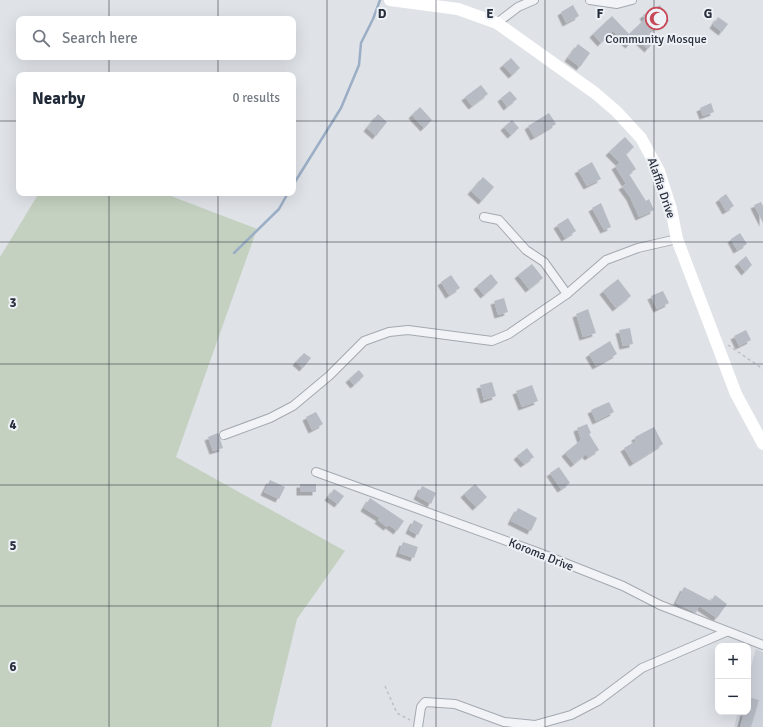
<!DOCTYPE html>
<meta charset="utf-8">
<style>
body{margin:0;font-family:Signika,sans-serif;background:#f2f2f3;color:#1f2937}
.controls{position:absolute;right:12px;bottom:12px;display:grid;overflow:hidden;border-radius:8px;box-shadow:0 4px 16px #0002}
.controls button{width:36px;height:36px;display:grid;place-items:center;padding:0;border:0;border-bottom:1px solid #e0e1e3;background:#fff;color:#1f2937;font:20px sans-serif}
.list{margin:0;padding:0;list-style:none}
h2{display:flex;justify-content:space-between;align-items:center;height:52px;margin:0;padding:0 16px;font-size:17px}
h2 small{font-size:13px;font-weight:400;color:#747a83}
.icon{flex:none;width:22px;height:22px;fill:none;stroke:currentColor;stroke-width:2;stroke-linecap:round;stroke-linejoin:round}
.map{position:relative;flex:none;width:763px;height:727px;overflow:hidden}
.search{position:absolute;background:#fff;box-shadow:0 4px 16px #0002;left:16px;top:16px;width:280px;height:44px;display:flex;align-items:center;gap:10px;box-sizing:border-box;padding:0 14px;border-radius:8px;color:#747a83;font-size:15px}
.panel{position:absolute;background:#fff;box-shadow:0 4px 16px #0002;left:16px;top:72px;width:280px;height:124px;border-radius:8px}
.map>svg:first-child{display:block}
.built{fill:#cdd1d9}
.green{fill:#c4d1c0}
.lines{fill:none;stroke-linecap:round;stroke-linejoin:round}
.stream{stroke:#9baec6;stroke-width:2.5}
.building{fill:#b6bbc4;filter:url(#shadow)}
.street-casing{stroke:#a4a9b1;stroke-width:10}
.path{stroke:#bdc0c6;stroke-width:1.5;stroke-dasharray:3 3;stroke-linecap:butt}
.street{stroke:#f1f3f6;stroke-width:8}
.secondary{stroke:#fff;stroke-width:12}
.grid{fill:none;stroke:#282f3d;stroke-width:1;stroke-opacity:0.55}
.labels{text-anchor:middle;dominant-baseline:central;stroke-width:4;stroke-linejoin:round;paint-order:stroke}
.poi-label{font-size:12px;fill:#282f3d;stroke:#eef1f5}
.street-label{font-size:12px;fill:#282f3d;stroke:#eef1f5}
.grid-label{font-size:13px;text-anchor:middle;font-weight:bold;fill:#282f3d;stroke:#eef1f5;stroke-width:4;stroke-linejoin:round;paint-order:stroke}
</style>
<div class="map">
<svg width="763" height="727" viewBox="0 0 763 727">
<defs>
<filter id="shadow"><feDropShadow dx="-3.5" dy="3.5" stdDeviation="0" flood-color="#0004"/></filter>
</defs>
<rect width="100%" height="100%" fill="#dfe2e7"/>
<polygon class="built" points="756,649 763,652 763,727 734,727 738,712 748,712 748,678"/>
<polygon class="green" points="39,193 163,193 257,229 176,457 345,551 297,619 271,727 0,727 0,257"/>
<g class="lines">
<g class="stream">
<polyline points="293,185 341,108 359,65 361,43 373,19 380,0"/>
<polyline points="234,253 279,209 288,193"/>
</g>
</g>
<g class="building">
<polygon points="573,5 579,16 566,23 561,12"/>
<polygon points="660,5 669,21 648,32 656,39 648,49 635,37 629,45 613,31 601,43 593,34 612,16 629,34 645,19 643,15"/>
<polygon points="718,17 728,24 722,32 713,25"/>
<polygon points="578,44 590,53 580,67 568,58"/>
<polygon points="511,58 520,68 512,75 503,65"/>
<polygon points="481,85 488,94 472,106 465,97"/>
<polygon points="510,91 517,99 507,107 501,98"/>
<polygon points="711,103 714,112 703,116 700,108"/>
<polygon points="420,107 432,120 424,128 412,115"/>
<polygon points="549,113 556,124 534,137 528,126"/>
<polygon points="378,114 387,122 376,136 367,128"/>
<polygon points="512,120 519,128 511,135 504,127"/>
<polygon points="625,137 634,147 626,154 636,169 629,174 646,201 649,199 654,210 639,217 630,197 622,186 626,184 615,166 620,163 609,152"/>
<polygon points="592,162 601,179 587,186 578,170"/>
<polygon points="483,177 494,187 482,201 471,191"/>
<polygon points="726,194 734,206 726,211 719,199"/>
<polygon points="761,202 763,206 763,223 754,205"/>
<polygon points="601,203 611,227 604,230 592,208"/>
<polygon points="568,218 576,231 565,238 557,225"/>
<polygon points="740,233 747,244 737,250 731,239"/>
<polygon points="746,256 752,265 745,272 738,263"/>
<polygon points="532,264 543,278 529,289 518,275"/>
<polygon points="491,274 498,283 484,295 477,286"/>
<polygon points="451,275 460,288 449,295 441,282"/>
<polygon points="618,279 631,296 616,308 603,291"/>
<polygon points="663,291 669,303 657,309 651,296"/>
<polygon points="504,298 508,312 498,315 494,301"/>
<polygon points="588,309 596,333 583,337 576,314"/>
<polygon points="630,328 633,344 623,346 619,330"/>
<polygon points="746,330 751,340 739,346 734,336"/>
<polygon points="610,341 617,354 596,366 589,354"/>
<polygon points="304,353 311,358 303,368 296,362"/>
<polygon points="359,370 364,376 354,385 349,379"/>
<polygon points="492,382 496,396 484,400 480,385"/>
<polygon points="532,385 538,401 522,407 516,391"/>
<polygon points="609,402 614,412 596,421 591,410"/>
<polygon points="316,412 323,424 312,430 306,417"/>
<polygon points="587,424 591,433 589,434 599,450 588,457 586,454 574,464 565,453 581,440 577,428"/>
<polygon points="654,427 663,444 633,463 624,448 636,441 635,437"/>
<polygon points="218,433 223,448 213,451 208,437"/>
<polygon points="527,448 534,457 524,464 517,456"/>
<polygon points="559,467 570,483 561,489 550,473"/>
<polygon points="270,480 285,487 279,499 264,492"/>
<rect x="300" y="484" width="16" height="8"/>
<polygon points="475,484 487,497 476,507 464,494"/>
<polygon points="422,486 436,493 431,504 417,496"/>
<polygon points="334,489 344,496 338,504 328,497"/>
<polygon points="370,498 404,521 397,531 389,525 387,527 378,520 380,518 364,508"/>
<polygon points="518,508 537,518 531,531 511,521"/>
<polygon points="414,520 423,525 418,535 409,530"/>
<polygon points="403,542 418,547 414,558 399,553"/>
<polygon points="684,587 711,601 715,595 727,604 717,618 699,606 696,613 676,603"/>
<polygon points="748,697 759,700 751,727 740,727 744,712 748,712"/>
</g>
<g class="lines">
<defs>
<g id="street">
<polyline points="590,0 617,4 632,0"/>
<polyline points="497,23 518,7 534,0"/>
<polyline points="484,217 499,220 526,250 544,262 567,294"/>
<polyline points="224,435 270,418 293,406 329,376 364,341 389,332 408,330 492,341 509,334 567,294 606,260 638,248 677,239"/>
<polyline points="316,472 537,552 623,586 660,605 763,645"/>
<polyline points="418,727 421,707 425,702 455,704 504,722 535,725 571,715 598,701 642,668 726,632"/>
</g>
</defs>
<use href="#street" class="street-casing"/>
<g class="path">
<polyline points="728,345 763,369"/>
<polyline points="385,686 397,713 410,720"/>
</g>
<use href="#street" class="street"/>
<polyline class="secondary" points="390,0 458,9 497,23 595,93 616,111 641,138 659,171 671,209 677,239 736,394 763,444"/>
</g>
<path class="grid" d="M 109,0 L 109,19M 218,0 L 218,19M 327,0 L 327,727M 436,0 L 436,727M 545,0 L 545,727M 654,0 L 654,727M 109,57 L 109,75M 218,57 L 218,75M 0,121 L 19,121M 293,121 L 763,121M 109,193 L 109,727M 218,193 L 218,727M 0,242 L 763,242M 0,364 L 763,364M 0,485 L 763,485M 0,606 L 763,606"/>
<defs>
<symbol id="mosque-ring" viewBox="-11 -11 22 22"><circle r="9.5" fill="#eef1f5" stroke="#c74958" stroke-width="1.5"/><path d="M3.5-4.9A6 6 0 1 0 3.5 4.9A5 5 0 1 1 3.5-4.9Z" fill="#c74958"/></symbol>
</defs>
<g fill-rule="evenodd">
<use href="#mosque-ring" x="644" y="6" width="25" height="25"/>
</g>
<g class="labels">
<g class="poi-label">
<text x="656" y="39">Community Mosque</text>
</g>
<g class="street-label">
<text transform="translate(661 188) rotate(71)">Alaffia Drive</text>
<text transform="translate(541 555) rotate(22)">Koroma Drive</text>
</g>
</g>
<g class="grid-label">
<text x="382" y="18">D</text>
<text x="490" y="18">E</text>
<text x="600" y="18">F</text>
<text x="708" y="18">G</text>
<text x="13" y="307">3</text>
<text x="13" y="429">4</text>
<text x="13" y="550">5</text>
<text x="13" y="671">6</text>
</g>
</svg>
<div class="controls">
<button>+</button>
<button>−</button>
</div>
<div class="search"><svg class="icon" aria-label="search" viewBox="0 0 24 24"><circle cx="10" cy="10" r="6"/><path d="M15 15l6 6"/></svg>Search here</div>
<section class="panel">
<h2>Nearby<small>0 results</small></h2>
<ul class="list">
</ul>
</section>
</div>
